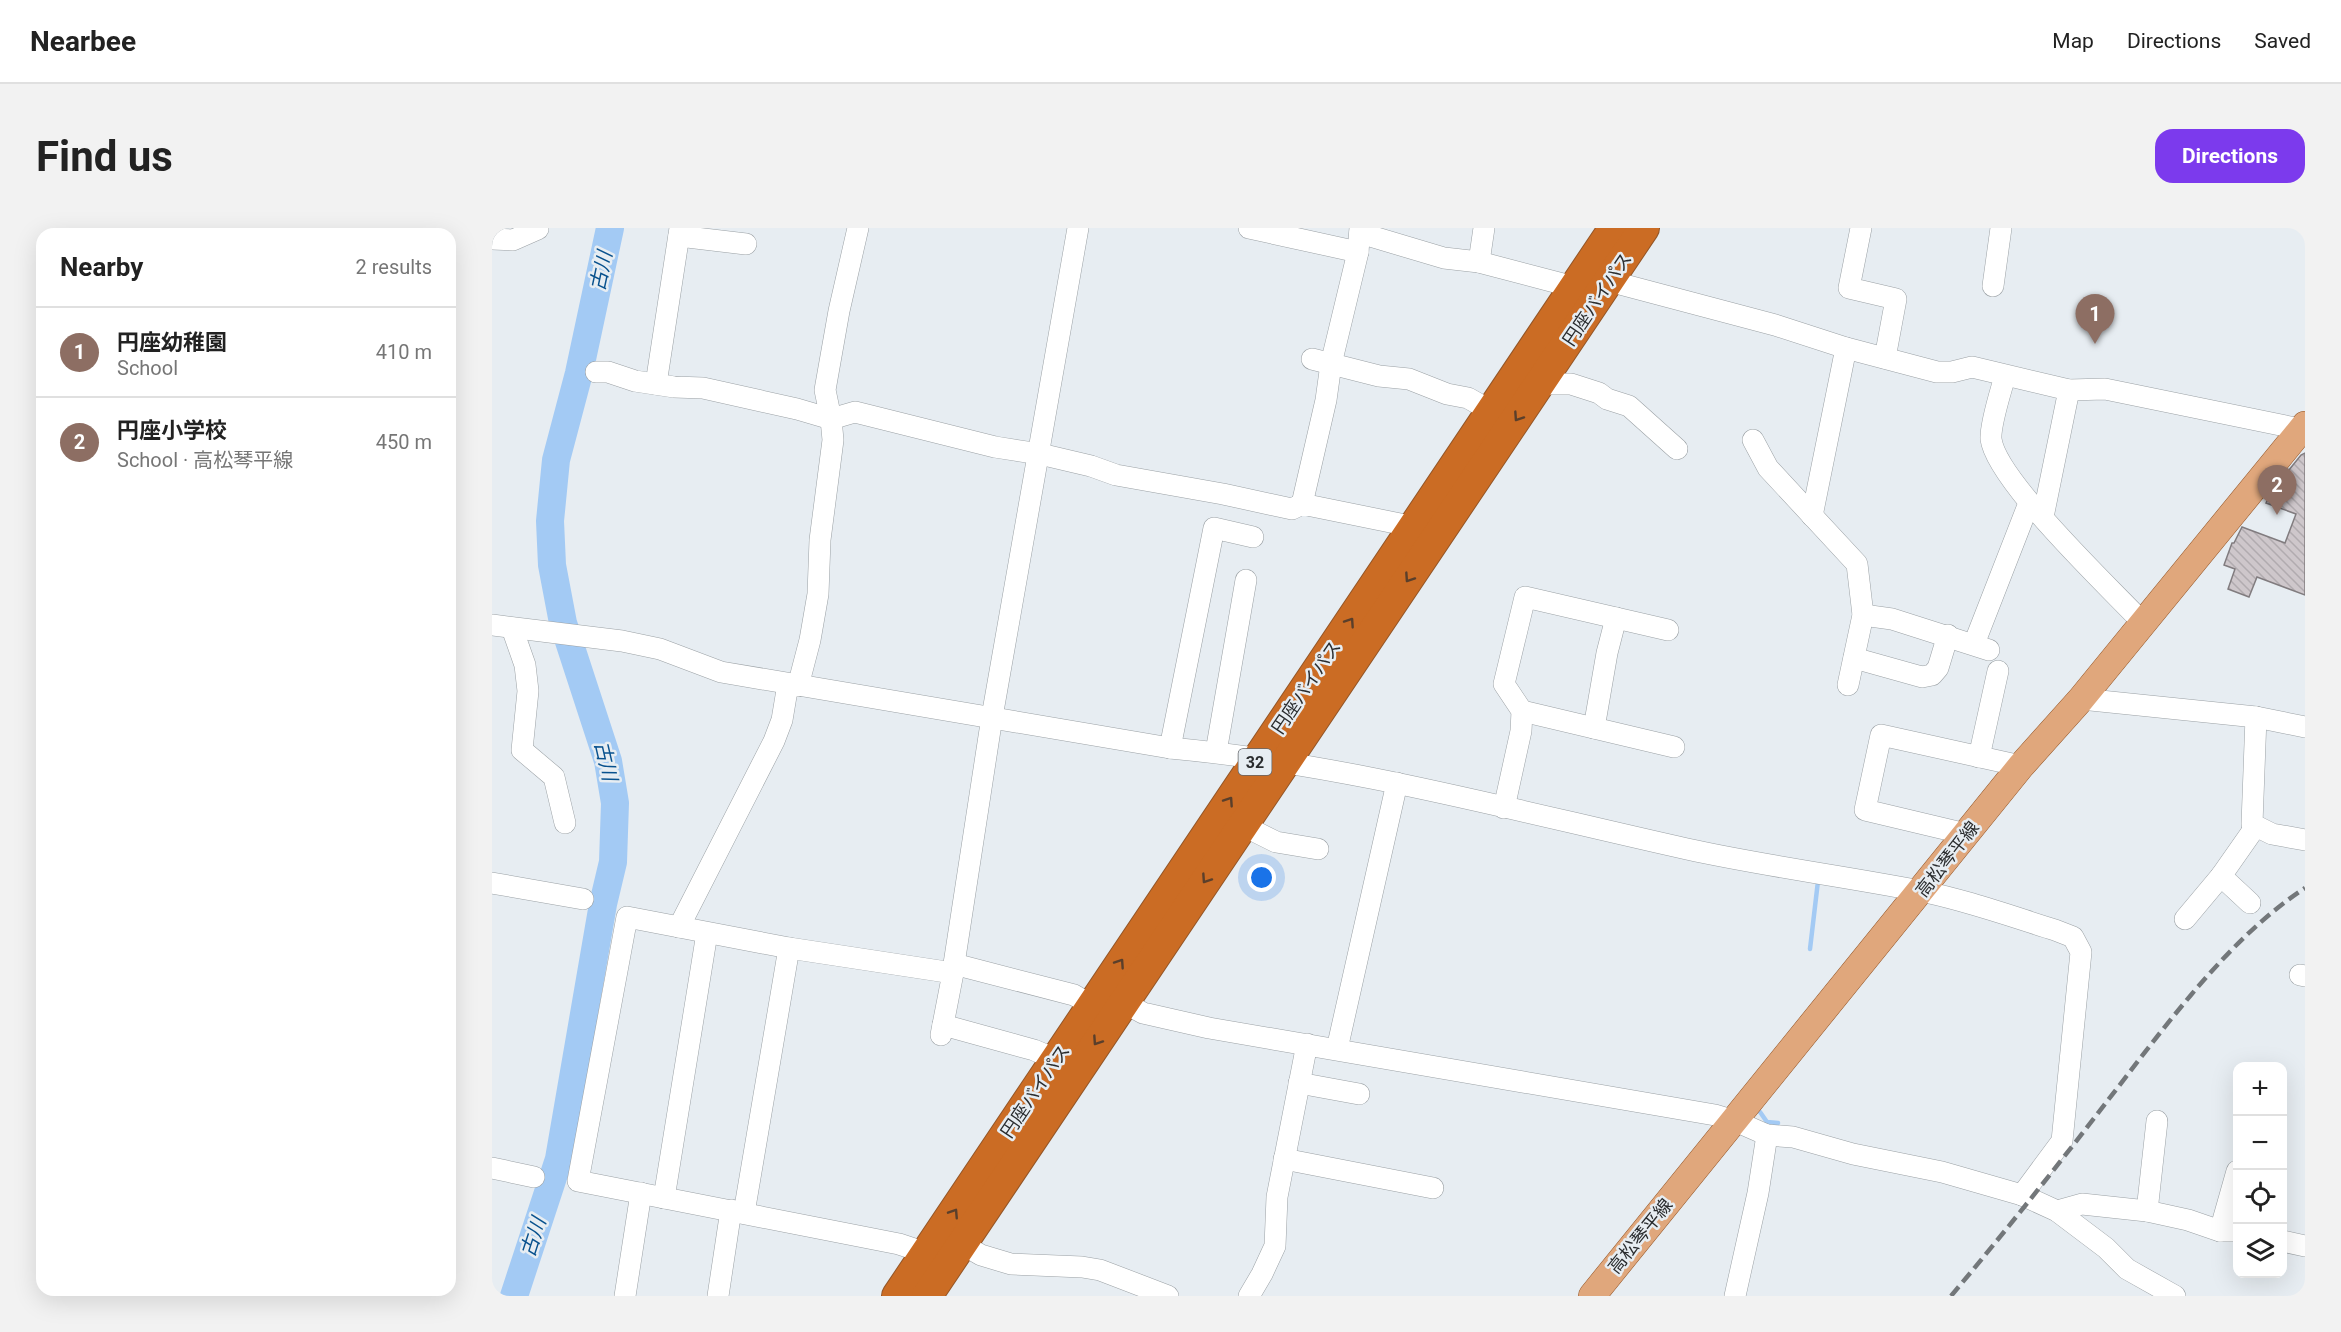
<!DOCTYPE html>
<meta charset="utf-8">
<style>
body{margin:0;font-family:Roboto,"Noto Sans JP",sans-serif;background:#f2f2f2;color:#222}
.controls{position:absolute;right:18px;bottom:18px;display:grid;overflow:hidden;border-radius:12px;box-shadow:0 6px 24px #0002}
.controls button{width:54px;height:54px;display:grid;place-items:center;padding:0;border:0;border-bottom:2px solid #e0e0e0;background:#fff;color:#222;font:30px sans-serif}
.you{position:absolute;left:770px;top:650px;width:21px;height:21px;margin:-15px;border:4px solid #fff;border-radius:50%;background:#1a73e8;box-shadow:0 0 0 9px #1a73e833}
.badge{display:grid;place-items:center;width:39px;height:39px;border-radius:50%;background:#7c3aed;color:#fff;font-size:20px;font-weight:700}
.pin{position:absolute;translate:-50% -50px;filter:drop-shadow(0 2px 3px #0008)}
.pin::after{content:'';position:absolute;top:32px;width:21px;height:18px;background:inherit;clip-path:polygon(0 0,100% 0,50% 100%)}
.list{margin:0;padding:0;list-style:none}
h2{display:flex;justify-content:space-between;align-items:center;height:78px;margin:0;padding:0 24px;font-size:26px}
h2 small{font-size:20px;font-weight:400;color:#767676}
.list li{display:grid;grid-template-columns:39px 1fr auto;gap:18px;align-items:center;box-sizing:border-box;height:90px;padding:0 24px;border-top:2px solid #e0e0e0}
.list b{display:block;font-size:22px;white-space:nowrap}
.list p{margin:0;font-size:20px;white-space:nowrap;color:#767676}
.list em{font-size:20px;font-style:normal;color:#767676}
.icon{flex:none;width:33px;height:33px;fill:none;stroke:currentColor;stroke-width:2;stroke-linecap:round;stroke-linejoin:round}
.map{position:relative;flex:none;width:1813px;height:1068px;overflow:hidden;border-radius:18px}
header{display:flex;align-items:center;gap:36px;box-sizing:border-box;height:84px;padding:0 30px;background:#fff;border-bottom:2px solid #e0e0e0}
header strong{font-size:28px}
nav{display:flex;gap:33px;margin-inline-start:auto;font-size:21px}
.intro{display:flex;align-items:center;justify-content:space-between;box-sizing:border-box;height:144px;padding:0 36px}
h1{margin:0;font-size:42px}
.button{padding:15px 27px;border-radius:18px;background:#7c3aed;color:#fff;font-size:21px;font-weight:700}
main{display:flex;gap:36px;padding:0 36px}
aside{flex:1;background:#fff;border-radius:18px;box-shadow:0 6px 24px #0002}
.map>svg:first-child{display:block}
.lines{fill:none;stroke-linecap:round;stroke-linejoin:round}
.stream{stroke:#a3caf4;stroke-width:4.5}
.river{stroke:#a3caf4;stroke-width:28}
.building{fill:url(#building-back-hatch);stroke:#817c7f;stroke-width:1.5}
.minor-casing{stroke:#9ba1a5;stroke-width:22}
.major-casing{stroke:#935628;stroke-width:28}
.highway-casing{stroke:#935628;stroke-width:32}
.minor{stroke:#fff;stroke-width:21}
.major{stroke:#e0a77c;stroke-width:27}
.highway{stroke:#cb6c24;stroke-width:30}
.rail{stroke:#73777a;stroke-width:4.5;stroke-dasharray:12 6;stroke-linecap:butt}
.oneway{stroke:#5a3f2b}
.labels{text-anchor:middle;dominant-baseline:central;stroke-width:5;stroke-linejoin:round;paint-order:stroke}
.shield{fill:#e7edf2;stroke:#636669;stroke-width:1.5}
.shield-label{font-size:16px;font-weight:bold;fill:#2a2c2e}
.street-label{font-size:18px;fill:#2a2c2e;stroke:#e7edf2}
.water-label{font-size:20px;font-style:italic;fill:#08518e;stroke:#e7edf2}
</style>
<header>
<strong>Nearbee</strong>
<nav><a>Map</a><a>Directions</a><a>Saved</a></nav>
</header>
<div class="intro"><h1>Find us</h1><a class="button">Directions</a></div>
<main>
<aside>
<h2>Nearby<small>2 results</small></h2>
<ul class="list">
<li><span class="badge" style="background:#8d6e63">1</span><div><b>円座幼稚園</b><p>School</p></div><em>410 m</em></li>
<li><span class="badge" style="background:#8d6e63">2</span><div><b>円座小学校</b><p>School · 高松琴平線</p></div><em>450 m</em></li>
</ul>
</aside>
<div class="map">
<svg width="1813" height="1068" viewBox="0 0 1813 1068">
<defs>
<pattern id="building-back-hatch" width="6" height="6" patternUnits="userSpaceOnUse" patternTransform="scale(1.5)"><rect width="6" height="6" fill="#cec7cb"/><path d="M-1 5l2 2M0 0l6 6M5-1l2 2" fill="none" stroke="#b1abaf"/></pattern>
</defs>
<rect width="100%" height="100%" fill="#e7edf2"/>
<g class="lines">
<g class="stream">
<polyline points="1318,721 1326,653"/>
<polyline points="1268,884 1275,894 1286,895"/>
</g>
<polyline class="river" points="22,1068 67,931 111,676 121,634 123,575 116,533 71,395 60,337 58,293 64,232 87,145 118,0"/>
</g>
<polygon class="building" points="1813,225 1813,367 1765,349 1757,369 1736,361 1743,341 1732,337 1740,315 1742,315 1750,299 1793,315 1804,286 1774,275 1779,264 1785,257 1790,259 1797,242 1809,227"/>
<g class="lines">
<defs>
<g id="minor">
<polyline points="757,0 866,24"/>
<polyline points="1369,0 1357,60 1404,71 1393,130"/>
<polyline points="868,5 952,30 987,34 1082,59"/>
<polyline points="187,8 254,16"/>
<polyline points="0,11 21,12 46,1"/>
<polyline points="987,34 992,0"/>
<polyline points="1117,53 1283,97 1354,120 1445,144 1460,144 1480,139 1577,162 1613,161 1813,202"/>
<polyline points="1501,58 1509,0"/>
<polyline points="820,131 887,148 917,151 955,166 976,170 999,183"/>
<polyline points="104,144 116,144 143,153 182,159 211,160 305,181 339,191 363,184 503,219 548,226 599,238 624,247 731,266 800,281 810,276 923,299"/>
<path d="M 1513,148 C 1509,163 1498,196 1499,211 C 1504,252 1618,360 1651,395"/>
<polyline points="164,156 188,0"/>
<polyline points="1048,156 1079,156 1107,165 1115,171 1137,178 1185,221"/>
<polyline points="1261,212 1276,240 1365,336 1371,387 1356,457"/>
<polyline points="810,276 834,172 839,136 866,24 868,0"/>
<polyline points="1320,288 1354,120"/>
<polyline points="1551,289 1577,162"/>
<polyline points="1371,387 1400,391 1497,422"/>
<path d="M 0,397 L 130,413 L 168,421 L 229,444 L 678,520 C 853,536 1024,583 1195,621 C 1272,638 1351,648 1428,663 C 1471,671 1521,689 1563,702 L 1581,709 L 1589,724 L 1570,913 L 1530,967"/>
<polyline points="20,400 33,437 36,463 30,522 62,549 73,595"/>
<polyline points="1482,416 1537,275"/>
<polyline points="1362,430 1430,449 1440,447 1446,440 1456,407"/>
<polyline points="306,458 318,412 326,366 328,312 341,212 339,191 333,162 347,83 366,0"/>
<polyline points="1589,471 1764,489 1813,499"/>
<polyline points="1030,483 1182,519"/>
<polyline points="1764,489 1760,596 1780,606 1813,612"/>
<polyline points="1102,500 1115,425 1124,390"/>
<polyline points="678,520 722,300 761,309"/>
<polyline points="724,524 754,352"/>
<polyline points="1487,529 1506,443"/>
<polyline points="1012,580 1029,503 1030,483 1012,456 1033,369 1176,402"/>
<polyline points="750,597 784,614 826,621"/>
<polyline points="1474,606 1373,582 1389,507 1529,538"/>
<polyline points="1729,648 1758,675"/>
<polyline points="0,655 91,671"/>
<polyline points="1693,691 1729,648 1764,598"/>
<polyline points="187,699 282,513 290,492 296,456"/>
<polyline points="462,736 500,489 586,0"/>
<polyline points="1808,747 1813,748"/>
<polyline points="631,774 651,785 717,800 1223,887 1243,893 1275,907 1301,909 1361,926 1450,944 1530,967 1565,983 1614,1020 1635,1041 1683,1068"/>
<polyline points="451,797 542,822 563,831"/>
<polyline points="449,807 461,745"/>
<polyline points="845,821 905,555"/>
<polyline points="807,855 867,866"/>
<polyline points="792,931 941,960"/>
<polyline points="0,940 42,949"/>
<polyline points="172,970 215,705"/>
<polyline points="1565,983 1590,976 1655,983 1696,992 1728,1003 1746,1003"/>
<polyline points="1655,983 1665,893"/>
<polyline points="252,985 297,720"/>
<polyline points="1728,1003 1745,943"/>
<polyline points="1790,1013 1813,1018"/>
<polyline points="470,1016 489,1027 519,1036 590,1039 608,1042 676,1068"/>
<polyline points="434,1025 407,1016 86,953 135,689 297,720 461,745 462,736 582,767 599,777"/>
<polyline points="133,1068 149,965"/>
<polyline points="226,1068 239,982"/>
<polyline points="757,1068 770,1046 783,1018 785,969 815,816"/>
<polyline points="1243,1068 1266,965 1275,907"/>
</g>
<polyline id="major" points="1100,1068 1529,538 1589,471 1813,197"/>
<g id="highway">
<polyline points="405,1068 1122,0"/>
<polyline points="435,1068 1152,0"/>
</g>
</defs>
<use href="#minor" class="minor-casing"/>
<use href="#major" class="major-casing"/>
<use href="#highway" class="highway-casing"/>
<use href="#minor" class="minor"/>
<use href="#major" class="major"/>
<use href="#highway" class="highway"/>
<path class="rail" d="M 1459,1068 C 1512,1005 1563,941 1613,876 C 1669,804 1736,710 1813,660"/>
</g>
<defs><path id="oneway-chevron" d="M-2-3.5L2.5 0L-2 3.5" fill="none" stroke-width="1.6" stroke-linecap="round" stroke-linejoin="round" transform="scale(1.5)"/></defs>
<g class="oneway">
<use href="#oneway-chevron" transform="translate(1026 189) rotate(124)"/>
<use href="#oneway-chevron" transform="translate(917 350) rotate(124)"/>
<use href="#oneway-chevron" transform="translate(858 394) rotate(-56)"/>
<use href="#oneway-chevron" transform="translate(737 573) rotate(-56)"/>
<use href="#oneway-chevron" transform="translate(714 651) rotate(124)"/>
<use href="#oneway-chevron" transform="translate(628 735) rotate(-56)"/>
<use href="#oneway-chevron" transform="translate(605 813) rotate(124)"/>
<use href="#oneway-chevron" transform="translate(462 985) rotate(-57)"/>
</g>
<g class="labels">
<rect class="shield" x="746.5" y="521" width="33" height="26" rx="4.5"/>
<g class="shield-label">
<text x="763" y="534">32</text>
</g>
<g class="street-label">
<text transform="translate(1105 71) rotate(-56)">円座バイパス</text>
<text transform="translate(814 459) rotate(-56)">円座バイパス</text>
<text transform="translate(1455 631) rotate(-52)">高松琴平線</text>
<text transform="translate(543 863) rotate(-56)">円座バイパス</text>
<text transform="translate(1148 1008) rotate(-51)">高松琴平線</text>
</g>
<g class="water-label">
<text transform="translate(109 43) rotate(-78)">古川</text>
<text transform="translate(114 533) rotate(77)">古川</text>
<text transform="translate(41 1009) rotate(-72)">古川</text>
</g>
</g>
</svg>
<div class="controls">
<button>+</button>
<button>−</button>
<button><svg class="icon" aria-label="locate" viewBox="0 0 24 24"><circle cx="12" cy="12" r="6"/><path d="M12 2v4M12 18v4M2 12h4M18 12h4"/></svg></button>
<button><svg class="icon" aria-label="layers" viewBox="0 0 24 24"><path d="M12 4l9 5-9 5-9-5zM3 14l9 5 9-5"/></svg></button>
</div>
<div class="you"></div>
<div class="pin badge" style="left:1603px;top:116px;background:#8d6e63">1</div>
<div class="pin badge" style="left:1785px;top:287px;background:#8d6e63">2</div>
</div>
</main>
